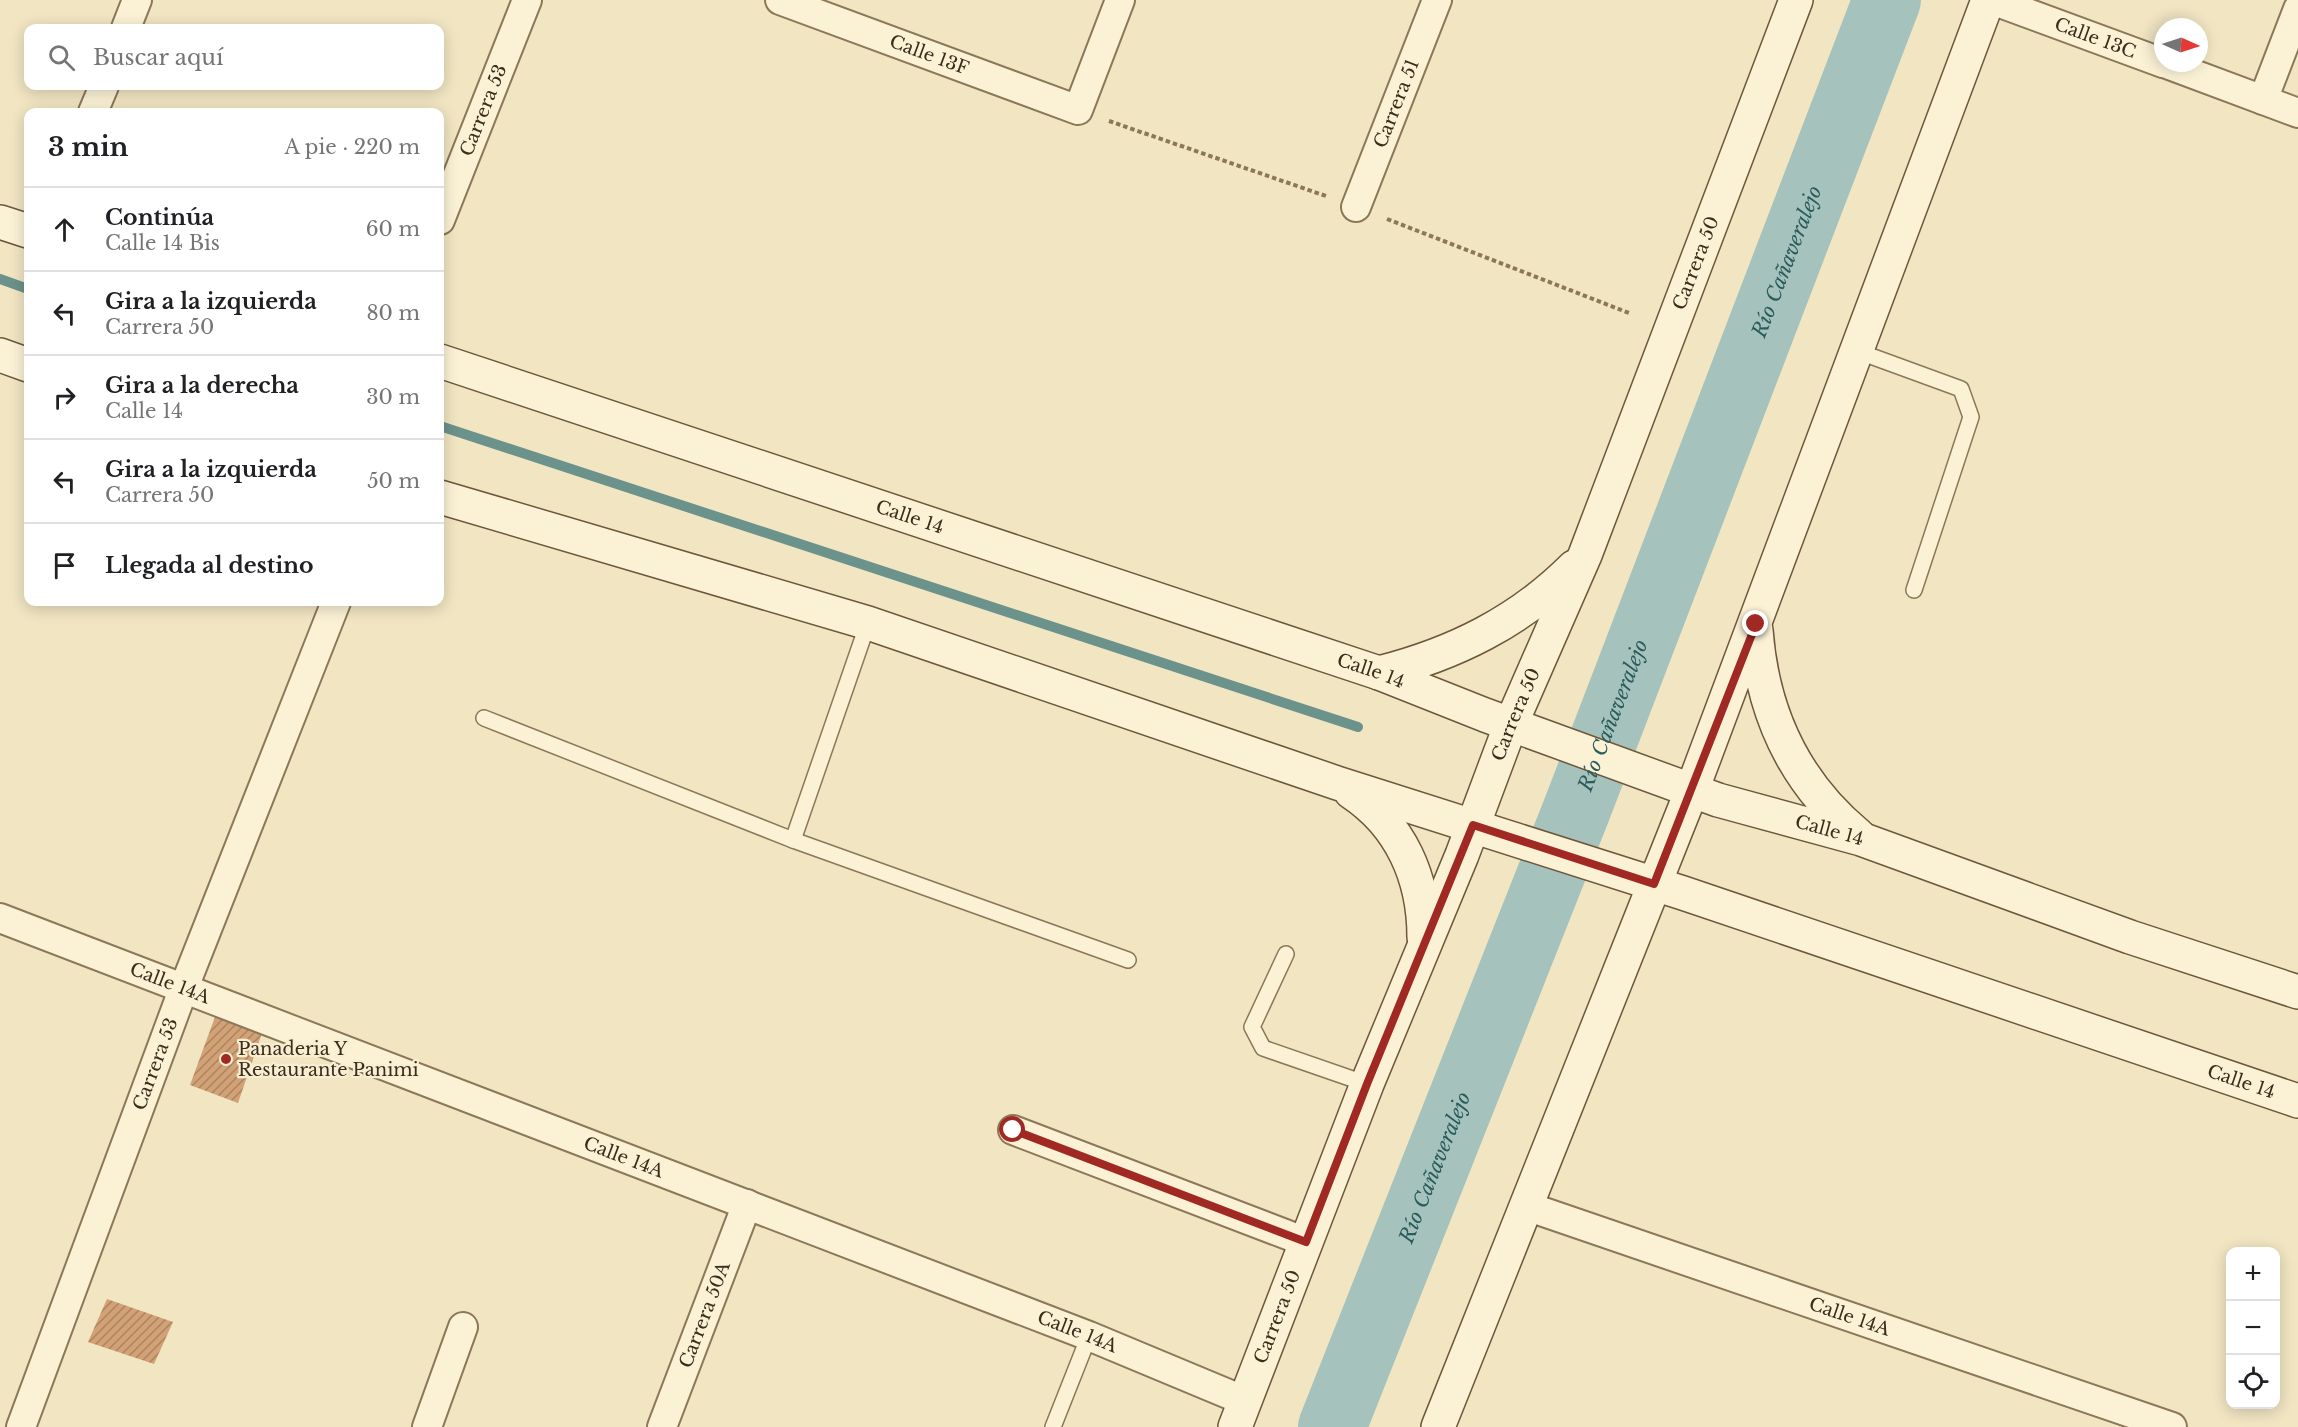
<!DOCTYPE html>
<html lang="es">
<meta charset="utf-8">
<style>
body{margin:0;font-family:"Libre Baskerville",serif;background:#f2f2f2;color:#202124}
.controls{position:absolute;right:18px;bottom:18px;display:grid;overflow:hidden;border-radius:12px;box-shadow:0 3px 15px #0003}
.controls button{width:54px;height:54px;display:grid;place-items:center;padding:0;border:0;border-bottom:2px solid #e0e0e0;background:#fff;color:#202124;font:30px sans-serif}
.compass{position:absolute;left:2154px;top:18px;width:54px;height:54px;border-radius:50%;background:#fff;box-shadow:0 3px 15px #0003;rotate:93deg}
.stop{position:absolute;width:18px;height:18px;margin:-14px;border:4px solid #a02924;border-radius:50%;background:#fff}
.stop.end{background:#a02924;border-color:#fff;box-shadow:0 2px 6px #0008}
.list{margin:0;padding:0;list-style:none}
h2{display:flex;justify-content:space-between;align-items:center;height:78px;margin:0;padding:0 24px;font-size:26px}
h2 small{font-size:20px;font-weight:400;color:#757577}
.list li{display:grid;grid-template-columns:39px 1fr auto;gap:18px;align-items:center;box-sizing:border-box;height:84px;padding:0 24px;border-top:2px solid #e0e0e0}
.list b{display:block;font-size:22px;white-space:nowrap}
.list p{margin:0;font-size:20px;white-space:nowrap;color:#757577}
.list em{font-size:20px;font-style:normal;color:#757577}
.icon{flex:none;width:33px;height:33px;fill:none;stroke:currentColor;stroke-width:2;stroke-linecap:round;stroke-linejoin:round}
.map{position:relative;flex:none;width:2298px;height:1427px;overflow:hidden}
.search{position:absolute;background:#fff;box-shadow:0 3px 15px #0003;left:24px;top:24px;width:420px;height:66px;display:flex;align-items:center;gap:15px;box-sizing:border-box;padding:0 21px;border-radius:12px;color:#757577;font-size:22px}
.panel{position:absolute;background:#fff;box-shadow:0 3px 15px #0003;left:24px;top:108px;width:420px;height:498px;border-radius:12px}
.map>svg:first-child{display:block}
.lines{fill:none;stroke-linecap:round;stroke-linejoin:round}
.stream{stroke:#6b928b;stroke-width:10}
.river{stroke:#a5c3bc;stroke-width:68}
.building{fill:url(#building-hatch)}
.lane-casing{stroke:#8c7758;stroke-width:18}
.street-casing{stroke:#8c7758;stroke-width:32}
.secondary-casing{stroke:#6e573b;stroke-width:36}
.path{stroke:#8c7758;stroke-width:4;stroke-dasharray:4.5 3;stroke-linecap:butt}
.lane{stroke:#fbf2d6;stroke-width:15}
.street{stroke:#fbf2d6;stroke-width:28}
.secondary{stroke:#fbf2d6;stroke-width:33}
.route{stroke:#a02924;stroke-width:8}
.poi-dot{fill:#a02924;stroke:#f8efd2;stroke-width:2}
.labels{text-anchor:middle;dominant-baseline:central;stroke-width:4.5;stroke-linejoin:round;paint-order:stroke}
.street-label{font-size:18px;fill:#3b2d1d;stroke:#f8efd2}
.poi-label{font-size:18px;fill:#3b2d1d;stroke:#f8efd2;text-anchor:start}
.water-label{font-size:20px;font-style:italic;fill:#2b5c5b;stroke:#f8efd2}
</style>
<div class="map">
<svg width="2298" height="1427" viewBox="0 0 2298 1427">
<defs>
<pattern id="building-hatch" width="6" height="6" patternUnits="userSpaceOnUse" patternTransform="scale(1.5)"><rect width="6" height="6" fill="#d2a175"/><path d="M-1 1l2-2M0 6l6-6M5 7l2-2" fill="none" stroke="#ac845f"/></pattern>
</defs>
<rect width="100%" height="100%" fill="#f1e5c2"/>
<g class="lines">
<g class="stream">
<polyline points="0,279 28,289"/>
<polyline points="440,426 1358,727"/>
</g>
<path class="river" id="s1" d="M 1332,1427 L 1577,809 L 1887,0"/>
</g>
<g class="building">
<polygon points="215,1017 262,1033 238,1103 190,1085"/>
<polygon points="107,1299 173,1322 154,1364 88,1342"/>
</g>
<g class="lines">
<defs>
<g id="lane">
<polyline points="1857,351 1961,389 1971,417 1914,590"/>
<polyline points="484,718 793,840 868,623"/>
<polyline points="793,840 1128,960"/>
<polyline points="1286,954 1252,1027 1263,1048 1367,1084"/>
<polyline points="1053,1427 1089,1336"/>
</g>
<g id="street">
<path id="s2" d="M 780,0 L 1078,110 L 1120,0"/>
<path id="s3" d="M 1992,0 L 2163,63"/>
<polyline points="126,28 137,0"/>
<polyline points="2164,63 2298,113"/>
<polyline points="2263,100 2298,9"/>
<polyline points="93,112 104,86"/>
<path id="s4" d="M 1356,207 L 1437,0"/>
<path id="s5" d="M 440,220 L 527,0"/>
<path id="s6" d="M 0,918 L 1089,1336 L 1245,1401"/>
<polyline points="1013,1130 1306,1242"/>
<path id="s7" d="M 1526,1206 L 2172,1427"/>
<path id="s8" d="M 21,1427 L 183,990 L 336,602"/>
<polyline points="427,1427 463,1327"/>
<path id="s9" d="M 662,1427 L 747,1204"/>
</g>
<g id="secondary">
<polyline points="0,222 28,231"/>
<polyline points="0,355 28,365"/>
<path id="s10" d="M 440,361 L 1379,673 L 1485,715 L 1718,800 L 1861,839 L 2130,937 L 2298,992"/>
<path id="s11" d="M 440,497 L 868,623 L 1337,783 L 1683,893 L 2298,1101"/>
<path d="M 1756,630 C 1762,712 1794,782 1858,835"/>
<path d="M 1379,673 C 1454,654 1519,622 1574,567"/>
<path d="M 1351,792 C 1401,825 1424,878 1424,937"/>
<path id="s12" d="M 1235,1427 L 1367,1084 L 1462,855 L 1511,724 L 1585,555 L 1796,0"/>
<polyline points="1438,1427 1692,790 1988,0"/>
</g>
</defs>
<use href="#lane" class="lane-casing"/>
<use href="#street" class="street-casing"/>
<use href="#secondary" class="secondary-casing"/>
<g class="path">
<polyline points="1109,121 1326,196"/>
<polyline points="1387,219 1629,313"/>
</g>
<use href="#lane" class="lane"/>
<use href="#street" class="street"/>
<use href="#secondary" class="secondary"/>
</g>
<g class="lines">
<polyline class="route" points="1013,1130 1306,1242 1367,1084 1473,825 1654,884 1756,624"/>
</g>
<circle class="poi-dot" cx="226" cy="1059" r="6"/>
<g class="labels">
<g class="street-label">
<text stroke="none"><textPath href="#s3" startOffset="110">Calle 13C</textPath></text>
<text stroke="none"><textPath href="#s2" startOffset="159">Calle 13F</textPath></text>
<text stroke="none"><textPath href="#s4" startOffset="111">Carrera 51</textPath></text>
<text stroke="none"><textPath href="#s5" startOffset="118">Carrera 53</textPath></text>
<text stroke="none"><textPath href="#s12" startOffset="1252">Carrera 50</textPath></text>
<text stroke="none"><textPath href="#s10" startOffset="495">Calle 14</textPath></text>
<text stroke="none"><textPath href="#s10" startOffset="981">Calle 14</textPath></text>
<text stroke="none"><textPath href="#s12" startOffset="766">Carrera 50</textPath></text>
<text stroke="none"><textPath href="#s10" startOffset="1467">Calle 14</textPath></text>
<text stroke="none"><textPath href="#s6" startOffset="182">Calle 14A</textPath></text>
<text stroke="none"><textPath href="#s8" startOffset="387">Carrera 53</textPath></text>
<text stroke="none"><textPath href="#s11" startOffset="1894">Calle 14</textPath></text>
<text stroke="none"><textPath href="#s6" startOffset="668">Calle 14A</textPath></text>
<text stroke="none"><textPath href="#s9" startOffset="120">Carrera 50A</textPath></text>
<text stroke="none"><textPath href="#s12" startOffset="118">Carrera 50</textPath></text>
<text stroke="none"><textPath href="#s7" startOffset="342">Calle 14A</textPath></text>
<text stroke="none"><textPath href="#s6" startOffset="1154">Calle 14A</textPath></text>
</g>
<g class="poi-label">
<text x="238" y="1049">Panaderia Y<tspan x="238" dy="21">Restaurante Panimi</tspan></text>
</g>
<g class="water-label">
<text stroke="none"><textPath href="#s1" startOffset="1251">Río Cañaveralejo</textPath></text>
<text stroke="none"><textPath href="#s1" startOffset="765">Río Cañaveralejo</textPath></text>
<text stroke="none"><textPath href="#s1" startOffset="279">Río Cañaveralejo</textPath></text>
</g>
</g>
</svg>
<div class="controls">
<button>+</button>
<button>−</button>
<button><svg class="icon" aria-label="locate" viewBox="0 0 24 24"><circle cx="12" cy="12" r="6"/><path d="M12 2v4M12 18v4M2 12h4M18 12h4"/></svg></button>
</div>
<svg class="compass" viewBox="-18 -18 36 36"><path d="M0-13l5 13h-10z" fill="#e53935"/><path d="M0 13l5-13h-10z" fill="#757577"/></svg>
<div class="stop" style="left:1013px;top:1130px"></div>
<div class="stop end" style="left:1756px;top:624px"></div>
<div class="search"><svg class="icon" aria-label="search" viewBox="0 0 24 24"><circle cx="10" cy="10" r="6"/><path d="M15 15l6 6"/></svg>Buscar aquí</div>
<section class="panel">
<h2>3 min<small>A pie · 220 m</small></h2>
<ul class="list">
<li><svg class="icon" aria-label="ahead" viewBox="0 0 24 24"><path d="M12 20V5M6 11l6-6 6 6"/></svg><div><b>Continúa</b><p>Calle 14 Bis</p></div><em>60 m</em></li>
<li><svg class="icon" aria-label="left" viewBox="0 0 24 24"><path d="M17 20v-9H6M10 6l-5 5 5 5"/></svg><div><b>Gira a la izquierda</b><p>Carrera 50</p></div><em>80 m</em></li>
<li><svg class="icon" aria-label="right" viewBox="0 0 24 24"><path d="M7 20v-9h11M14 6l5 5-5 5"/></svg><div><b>Gira a la derecha</b><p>Calle 14</p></div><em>30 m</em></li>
<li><svg class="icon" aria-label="left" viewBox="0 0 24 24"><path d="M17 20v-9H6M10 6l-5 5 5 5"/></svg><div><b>Gira a la izquierda</b><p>Carrera 50</p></div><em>50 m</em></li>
<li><svg class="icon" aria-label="arrive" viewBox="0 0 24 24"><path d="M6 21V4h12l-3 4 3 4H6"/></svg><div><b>Llegada al destino</b></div></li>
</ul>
</section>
</div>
